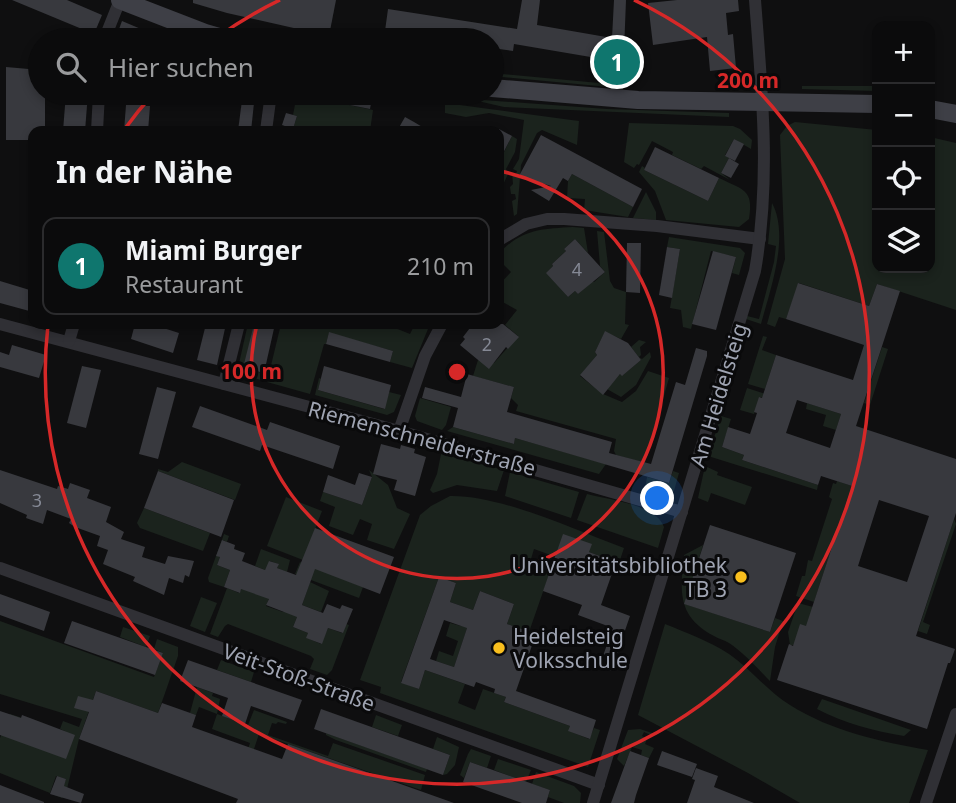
<!DOCTYPE html>
<html lang="de">
<meta charset="utf-8">
<style>
body{margin:0;font-family:"Noto Sans",sans-serif;background:#141415;color:#f1f3f6}
.controls{position:absolute;right:21px;top:21px;display:grid;overflow:hidden;border-radius:14px;box-shadow:0 4px 10px #0003}
.controls button{width:63px;height:63px;display:grid;place-items:center;padding:0;border:0;border-bottom:2px solid #2b2b2d;background:#0b0b0c;color:#f1f3f6;font:35px sans-serif}
.you{position:absolute;left:658px;top:499px;width:24px;height:24px;margin:-18px;border:5px solid #fff;border-radius:50%;background:#1a73e8;box-shadow:0 0 0 10px #1a73e833}
.badge{display:grid;place-items:center;width:46px;height:46px;border-radius:50%;background:#0f766e;color:#fff;font-size:23px;font-weight:700}
.pin{position:absolute;translate:-50% -50%;border:4px solid #fff;box-shadow:0 2px 7px #0006}
.list{margin:0;padding:0;list-style:none}
h2{display:flex;justify-content:space-between;align-items:center;height:91px;margin:0;padding:0 28px;font-size:30px}
h2 small{font-size:23px;font-weight:400;color:#9a9b9d}
.list li{display:grid;grid-template-columns:46px 1fr auto;gap:21px;align-items:center;box-sizing:border-box;height:98px;margin:0 14px 14px;padding:0 14px;border:2px solid #2b2b2d;border-radius:14px}
.list b{display:block;font-size:26px;white-space:nowrap}
.list p{margin:0;font-size:23px;white-space:nowrap;color:#9a9b9d}
.list em{font-size:23px;font-style:normal;color:#9a9b9d}
.icon{flex:none;width:38px;height:38px;fill:none;stroke:currentColor;stroke-width:2;stroke-linecap:round;stroke-linejoin:round}
.map{position:relative;flex:none;width:956px;height:803px;overflow:hidden}
.search{position:absolute;background:#0b0b0c;box-shadow:0 4px 10px #0003;left:28px;top:28px;width:476px;height:77px;display:flex;align-items:center;gap:18px;box-sizing:border-box;padding:0 24px;border-radius:38px;color:#9a9b9d;font-size:26px}
.panel{position:absolute;background:#0b0b0c;box-shadow:0 4px 10px #0003;left:28px;top:126px;width:476px;height:203px;border-radius:14px}
.map>svg:first-child{display:block}
.green{fill:#1b231d}
.building{fill:#38393e;fill-rule:evenodd}
.lines{fill:none;stroke-linecap:round;stroke-linejoin:round}
.minor{stroke:#303035;stroke-width:12}
.secondary{stroke:#3e3f46;stroke-width:18}
.ring{fill:none;stroke:#d62828;stroke-width:3.5}
.poi-dot{fill:#f9bf1e;stroke:#0a0a0b;stroke-width:2.5}
.labels{text-anchor:middle;dominant-baseline:central;stroke-width:6;stroke-linejoin:round;paint-order:stroke}
.number-label{font-size:18px;fill:#858995}
.street-label{font-size:21px;fill:#9fa4b2;stroke:#0a0a0b}
.poi-label{font-size:21px;fill:#9fa4b2;stroke:#0a0a0b;text-anchor:end}
.centre{fill:#d62828;stroke:#0a0a0b;stroke-width:3.5}
.ring-label{font-size:21px;text-anchor:middle;font-weight:bold;fill:#d62828;stroke:#0a0a0b;stroke-width:6;stroke-linejoin:round;paint-order:stroke}
</style>
<div class="map">
<svg width="956" height="803" viewBox="0 0 956 803">
<rect width="100%" height="100%" fill="#0f0f10"/>
<g class="green">
<polygon points="492,73 610,84 609,87 492,76"/>
<polygon points="802,86 877,86 877,91 802,89"/>
<polygon points="297,94 373,110 370,131 305,131 293,129 297,116 293,115"/>
<polygon points="469,99 607,109 729,113 729,117 504,107"/>
<polygon points="445,103 579,121 577,145 542,130 537,133 521,165 517,214 514,216 512,201 516,199 515,194 511,194 510,187 513,184 512,173 516,174 517,171 513,169 519,159 524,120 489,113 466,117 445,113"/>
<polygon points="795,122 877,130 877,268 930,268 930,137 956,143 956,310 877,284 869,306 799,283 786,319 779,317 775,327 767,324 785,259 780,135 787,126"/>
<polygon points="629,123 733,126 740,129 752,140 751,149 734,139 725,155 729,158 721,173 730,180 704,166 701,169 672,155 673,152 652,141 639,165 637,164 634,168 624,162"/>
<path d="M 512,136 L 517,139 L 515,152 L 506,169 L 508,174 L 502,187 C 494,167 503,154 512,136 Z"/>
<path d="M 642,166 L 645,168 L 644,170 L 708,201 L 719,178 C 743,190 754,189 749,219 L 739,227 L 666,220 L 655,191 L 639,172 Z"/>
<polygon points="572,174 633,207 628,217 584,210 585,199 567,198 568,181"/>
<polygon points="646,192 656,212 656,220 633,218"/>
<path d="M 772,203 C 790,236 770,290 761,324 L 746,319 L 747,316 L 759,319 L 774,262 L 776,246 L 768,244 Z"/>
<path d="M 573,227 L 584,228 L 588,253 L 575,239 L 564,249 L 566,251 L 552,264 L 553,266 L 547,273 L 568,297 L 575,291 L 578,294 L 592,281 L 594,282 L 605,272 L 600,266 L 597,231 L 604,232 L 610,281 L 614,288 L 626,292 L 625,324 L 629,325 L 621,339 L 605,332 L 595,352 L 597,355 L 580,376 L 603,394 L 622,402 L 636,391 L 648,371 L 669,378 L 645,463 L 616,455 L 614,451 L 616,439 L 516,411 L 518,405 L 511,398 L 514,387 L 473,376 L 478,360 L 494,363 L 518,336 L 505,325 L 517,310 L 499,300 L 499,285 L 511,272 L 499,260 L 499,253 C 523,229 541,229 573,227 Z"/>
<polygon points="669,237 740,248 745,253 739,275 732,273 736,257 711,251 691,329 683,327 681,310 670,308 680,249 667,247"/>
<polygon points="281,324 385,324 410,334 415,324 430,324 412,368 390,362 393,351 329,333 326,344 324,344 310,394 267,382"/>
<polygon points="247,328 253,329 244,368 262,373 261,380 243,375 238,368"/>
<polygon points="763,336 767,337 762,350 776,355 765,389 748,384"/>
<polygon points="639,340 646,342 640,347 641,355 639,357 642,359 650,352 651,357 636,385 621,397 607,389 620,374 623,375 641,360 631,347"/>
<polygon points="882,347 888,349 870,405 864,403"/>
<polygon points="319,378 321,379 318,390 384,409 389,392 401,395 394,412 387,415 315,395"/>
<polygon points="747,388 784,400 782,404 760,397 754,414 740,410"/>
<polygon points="420,398 451,407 446,425 442,430 417,421 415,416"/>
<polygon points="807,403 841,414 836,430 823,426 826,415 806,409"/>
<polygon points="721,416 731,419 722,447 744,455 742,460 818,485 817,490 708,456"/>
<polygon points="453,427 514,444 515,438 606,464 599,474 447,431"/>
<polygon points="441,454 504,470 497,491 457,485 433,493 430,490 437,474"/>
<polygon points="182,462 241,484 235,500 158,471 158,469 168,472"/>
<polygon points="705,466 718,472 717,475 752,487 745,505 711,493 708,502 698,498"/>
<polygon points="369,470 388,485 397,508 410,514 394,549 367,540 372,524 360,519 353,535 329,526 335,507 320,501 323,492 362,505 372,477"/>
<polygon points="673,471 679,473 674,491 669,493 645,488 647,477 669,483"/>
<polygon points="510,472 579,492 571,518 505,496"/>
<polygon points="837,481 852,486 814,602 796,596 802,576 805,576 808,560 812,561 832,499 829,497 833,483 836,484"/>
<path d="M 587,494 C 609,500 656,504 664,527 L 658,548 L 577,520 Z"/>
<path d="M 450,496 C 501,495 575,530 624,548 L 620,560 L 616,562 L 589,552 L 556,557 L 534,549 L 531,559 L 552,566 L 529,632 L 507,624 L 514,604 L 480,591 L 473,610 L 450,602 L 456,583 L 439,577 L 401,682 L 419,689 L 425,670 L 465,684 L 458,703 L 475,710 L 483,689 L 506,697 L 504,702 L 570,726 L 569,731 L 589,739 L 594,728 L 600,730 L 588,767 L 380,693 L 381,687 L 360,680 L 420,515 L 431,506 Z"/>
<polygon points="286,497 322,511 303,560 267,546"/>
<polygon points="144,508 210,533 203,551 140,528 137,523"/>
<polygon points="954,519 956,524 923,622 930,625 927,634 918,631"/>
<polygon points="224,534 229,536 227,542 223,540 217,555 220,557 217,565 230,570 224,587 209,582 208,578"/>
<path d="M 703,545 L 685,604 L 770,632 L 775,618 L 783,621 L 775,647 L 770,681 C 757,668 744,653 729,643 C 724,640 719,639 714,636 C 677,616 680,592 684,555 Z"/>
<polygon points="261,549 290,560 287,572 277,568 278,564 270,561 265,570 255,566"/>
<polygon points="300,562 363,587 359,598 295,574"/>
<polygon points="310,582 329,591 321,612 302,605"/>
<polygon points="227,588 239,593 241,589 272,591 266,606 283,612 299,612 293,627 308,633 307,638 321,644 328,628 342,633 346,624 349,625 332,670 327,675 310,669 314,659 311,656 228,624 225,626 218,637 210,634"/>
<polygon points="201,597 217,603 205,632 190,626"/>
<polygon points="798,603 813,607 908,652 790,645 788,632"/>
<polygon points="464,620 469,622 454,667 436,661 439,651 453,656 458,641 446,636 450,623 461,626"/>
<polygon points="0,621 154,677 163,653 154,649 157,639 178,647 178,656 158,713 96,691 79,739 66,793 62,798 52,794 64,784 66,779 56,776 50,793 0,773 0,738 10,714 67,732 60,729 63,721 79,727 82,719 0,694"/>
<path d="M 665,624 C 687,633 709,641 729,654 C 751,669 767,691 790,705 C 831,731 881,742 928,750 L 909,803 L 800,803 L 748,773 L 638,715 Z"/>
<polygon points="123,627 150,636 146,647 120,637"/>
<polygon points="221,660 254,672 251,682 217,670"/>
<polygon points="197,687 213,693 212,696 220,699 217,714 248,725 254,710 287,722 286,724 278,722 276,724 272,723 268,735 328,756 333,743 425,775 421,790 259,734 247,770 231,796 250,743 212,729 217,714 199,707 196,715 190,713"/>
<path d="M 822,699 L 911,730 L 904,736 C 874,731 844,723 817,709 Z"/>
<polygon points="376,715 402,725 398,736 372,727"/>
<polygon points="640,729 652,733 653,736 644,732 642,736 647,739 645,744 654,748 649,758 641,755 642,750 632,747 624,766 617,759 628,730"/>
<polygon points="326,733 427,769 426,772 336,740 326,735"/>
<polygon points="437,737 459,747 455,765 447,774 443,775 450,755 433,749"/>
<polygon points="471,749 491,756 487,768 470,762 464,778 460,775 468,754"/>
<polygon points="498,759 531,770 526,782 494,770"/>
<polygon points="536,772 574,786 581,793 580,803 564,803 548,797 550,790 532,784"/>
</g>
<g class="building">
<polygon points="12,0 67,0 102,15 94,34"/>
<polygon points="193,0 336,0 329,36 227,13 193,3"/>
<polygon points="522,0 540,0 537,25 612,38 614,0 626,0 624,51 621,51 620,62 514,44 513,51 492,48 492,40 443,40 385,31 388,9 517,29"/>
<polygon points="677,0 738,0 739,11 726,13 728,35 733,34 736,68 710,71 707,37 653,45 648,3"/>
<polygon points="122,21 167,40 115,40"/>
<polygon points="6,67 40,70 40,93 45,93 45,131 33,131 33,140 6,140"/>
<polygon points="66,93 88,93 85,131 63,131"/>
<polygon points="121,93 144,93 143,106 150,106 148,131 124,131 126,105 120,104"/>
<polygon points="315,93 373,93 370,109 314,98"/>
<polygon points="242,100 254,103 251,131 238,131"/>
<polygon points="286,113 297,116 293,129 282,125"/>
<polygon points="405,117 414,122 429,131 397,131"/>
<polygon points="499,129 512,136 499,161"/>
<polygon points="541,135 642,189 633,207 572,174 568,181 563,178 549,201 531,190 551,186 519,176"/>
<polygon points="734,139 744,144 735,161 725,156"/>
<polygon points="655,147 719,178 708,201 644,170"/>
<polygon points="729,158 739,164 731,178 721,173"/>
<polygon points="575,239 605,272 578,294 575,291 568,297 546,273 553,266 552,264 566,251 564,249"/>
<polygon points="627,243 641,243 640,293 626,292"/>
<polygon points="667,247 680,249 672,298 659,295"/>
<polygon points="713,251 736,257 716,330 692,324"/>
<polygon points="0,281 33,291 33,312 0,303"/>
<path d="M 798,283 L 869,306 L 877,284 L 900,291 L 856,426 L 956,459 L 956,513 L 916,636 L 955,649 L 950,663 L 948,663 L 927,729 L 777,680 L 789,644 L 793,646 L 800,624 L 806,626 L 852,486 L 821,476 L 818,485 L 742,460 L 744,455 L 722,447 L 728,427 L 750,434 L 757,413 L 754,412 L 759,397 L 762,398 L 776,355 L 853,380 L 864,345 L 786,319 ZM 797,400 L 841,414 L 830,448 L 786,433 ZM 879,500 L 929,516 L 907,582 L 858,566 Z"/>
<polygon points="135,324 151,324 179,333 173,353 131,339"/>
<polygon points="206,324 226,324 217,365 197,360"/>
<polygon points="254,324 275,324 264,373 243,368"/>
<polygon points="473,324 503,324 519,337 508,349 506,347 489,369 460,345 465,339 463,337"/>
<polygon points="605,331 628,343 641,360 622,376 620,374 603,395 580,375 597,355 595,352"/>
<polygon points="329,332 393,351 390,362 326,344"/>
<polygon points="12,345 46,355 39,378 0,367 0,352 9,355"/>
<polygon points="696,348 707,351 707,356 669,483 515,438 514,444 453,427 458,408 422,398 425,387 461,397 467,374 514,387 507,412 612,442 609,453 651,464 676,382 685,385"/>
<polygon points="82,366 101,370 86,428 67,423"/>
<polygon points="324,366 391,385 385,409 318,390"/>
<polygon points="157,387 176,392 158,459 139,454"/>
<polygon points="200,406 267,430 270,422 340,446 333,469 262,445 260,451 192,427"/>
<polygon points="381,444 400,449 401,445 415,449 414,453 426,457 415,496 394,490 397,480 373,474"/>
<polygon points="0,470 57,489 58,486 68,489 70,483 90,490 87,498 111,507 106,522 124,532 121,539 145,547 142,557 165,564 168,556 194,561 189,577 185,575 183,583 169,578 164,595 133,581 135,577 103,564 108,550 97,546 100,536 75,527 69,523 71,519 47,510 43,524 26,518 27,515 0,503"/>
<polygon points="158,471 234,500 221,537 144,508"/>
<polygon points="359,473 372,477 362,505 323,492 328,475 355,485"/>
<polygon points="710,525 796,553 770,632 684,604"/>
<polygon points="315,528 394,557 380,594 315,569 302,605 323,613 327,604 340,609 342,605 353,609 343,633 328,628 322,644 306,638 308,633 293,627 297,617 266,605 269,599 241,589 240,593 224,587 230,570 217,565 220,557 216,556 222,540 235,545 234,549 245,553 242,561 265,570 269,561 279,564 277,568 296,575"/>
<polygon points="563,534 592,544 589,552 616,562 601,605 630,616 611,671 599,667 613,628 578,615 582,605 543,591"/>
<path d="M 439,577 L 456,583 L 450,602 L 473,610 L 480,591 L 514,604 L 507,624 L 536,634 L 516,691 L 596,720 L 590,739 L 568,731 L 570,726 L 504,702 L 506,697 L 494,693 L 495,689 L 476,682 L 474,687 L 425,670 L 419,689 L 401,683 ZM 444,620 L 467,628 L 454,667 L 430,659 Z"/>
<polygon points="0,594 50,612 44,631 0,615"/>
<polygon points="72,621 163,653 155,675 64,643"/>
<polygon points="188,660 302,700 294,721 251,706 245,724 222,716 228,698 180,681"/>
<polygon points="96,691 158,713 162,703 196,715 192,727 282,759 288,744 454,803 236,803 238,799 79,739 89,712 74,708 78,696 93,700"/>
<polygon points="321,709 450,755 443,775 314,729"/>
<polygon points="0,711 21,718 22,715 75,735 66,759 0,735"/>
<polygon points="630,751 649,758 636,795 634,803 611,803"/>
<polygon points="662,751 697,764 692,777 657,765"/>
<polygon points="470,762 550,790 546,803 522,803 463,782"/>
<polygon points="696,768 718,776 714,787 754,803 687,803 695,780 692,779"/>
<polygon points="57,776 66,779 64,786 84,794 81,803 50,794"/>
<polygon points="0,785 44,802 44,803 0,803"/>
</g>
<g class="lines">
<g class="minor">
<polyline points="104,40 120,0"/>
<polyline points="97,131 99,93"/>
<polyline points="266,131 271,93"/>
<polyline points="499,240 526,224 547,219 564,219 657,226 760,239"/>
<polyline points="0,324 399,431 682,512"/>
<polyline points="69,341 74,324"/>
<polyline points="224,384 239,324"/>
<polyline points="399,431 425,356 442,324"/>
<polyline points="0,568 599,785"/>
<path d="M 593,803 L 755,271 C 771,179 762,92 755,0"/>
<polyline points="926,803 956,714"/>
</g>
<g class="secondary">
<polyline points="120,0 205,33 229,40"/>
<polyline points="492,88 638,100 877,104"/>
<polyline points="930,109 956,114"/>
</g>
</g>
<g class="ring">
<path d="M500 171A206 206 0 1 1 257 324"/>
<path d="M124 130A412 412 0 0 1 153 94M215 39A412 412 0 0 1 280 0M634 0A412 412 0 1 1 48 325"/>
</g>
<g class="poi-dot">
<circle cx="741" cy="577" r="7"/>
<circle cx="499" cy="648" r="7"/>
</g>
<g class="labels">
<g class="number-label">
<text x="577" y="269">4</text>
<text x="487" y="344">2</text>
<text x="37" y="500">3</text>
</g>
<g class="street-label">
<text transform="translate(718 395) rotate(-73)">Am Heidelsteig</text>
<text transform="translate(422 438) rotate(15)">Riemenschneiderstraße</text>
<text transform="translate(299 677) rotate(20)">Veit-Stoß-Straße</text>
</g>
<g class="poi-label">
<text x="727" y="565">Universitätsbibliothek<tspan x="727" dy="24">TB 3</tspan></text>
<text x="513" y="636" text-anchor="start">Heidelsteig<tspan x="513" dy="24">Volksschule</tspan></text>
</g>
</g>
<circle cx="457" cy="372" r="10" class="centre"/>
<g class="ring-label">
<text x="748" y="88">200 m</text>
<text x="251" y="379">100 m</text>
</g>
</svg>
<div class="controls">
<button>+</button>
<button>−</button>
<button><svg class="icon" aria-label="locate" viewBox="0 0 24 24"><circle cx="12" cy="12" r="6"/><path d="M12 2v4M12 18v4M2 12h4M18 12h4"/></svg></button>
<button><svg class="icon" aria-label="layers" viewBox="0 0 24 24"><path d="M12 4l9 5-9 5-9-5zM3 14l9 5 9-5"/></svg></button>
</div>
<div class="you"></div>
<div class="pin badge" style="left:617px;top:62px">1</div>
<div class="search"><svg class="icon" aria-label="search" viewBox="0 0 24 24"><circle cx="10" cy="10" r="6"/><path d="M15 15l6 6"/></svg>Hier suchen</div>
<section class="panel">
<h2>In der Nähe<small></small></h2>
<ul class="list">
<li><span class="badge">1</span><div><b>Miami Burger</b><p>Restaurant</p></div><em>210 m</em></li>
</ul>
</section>
</div>
